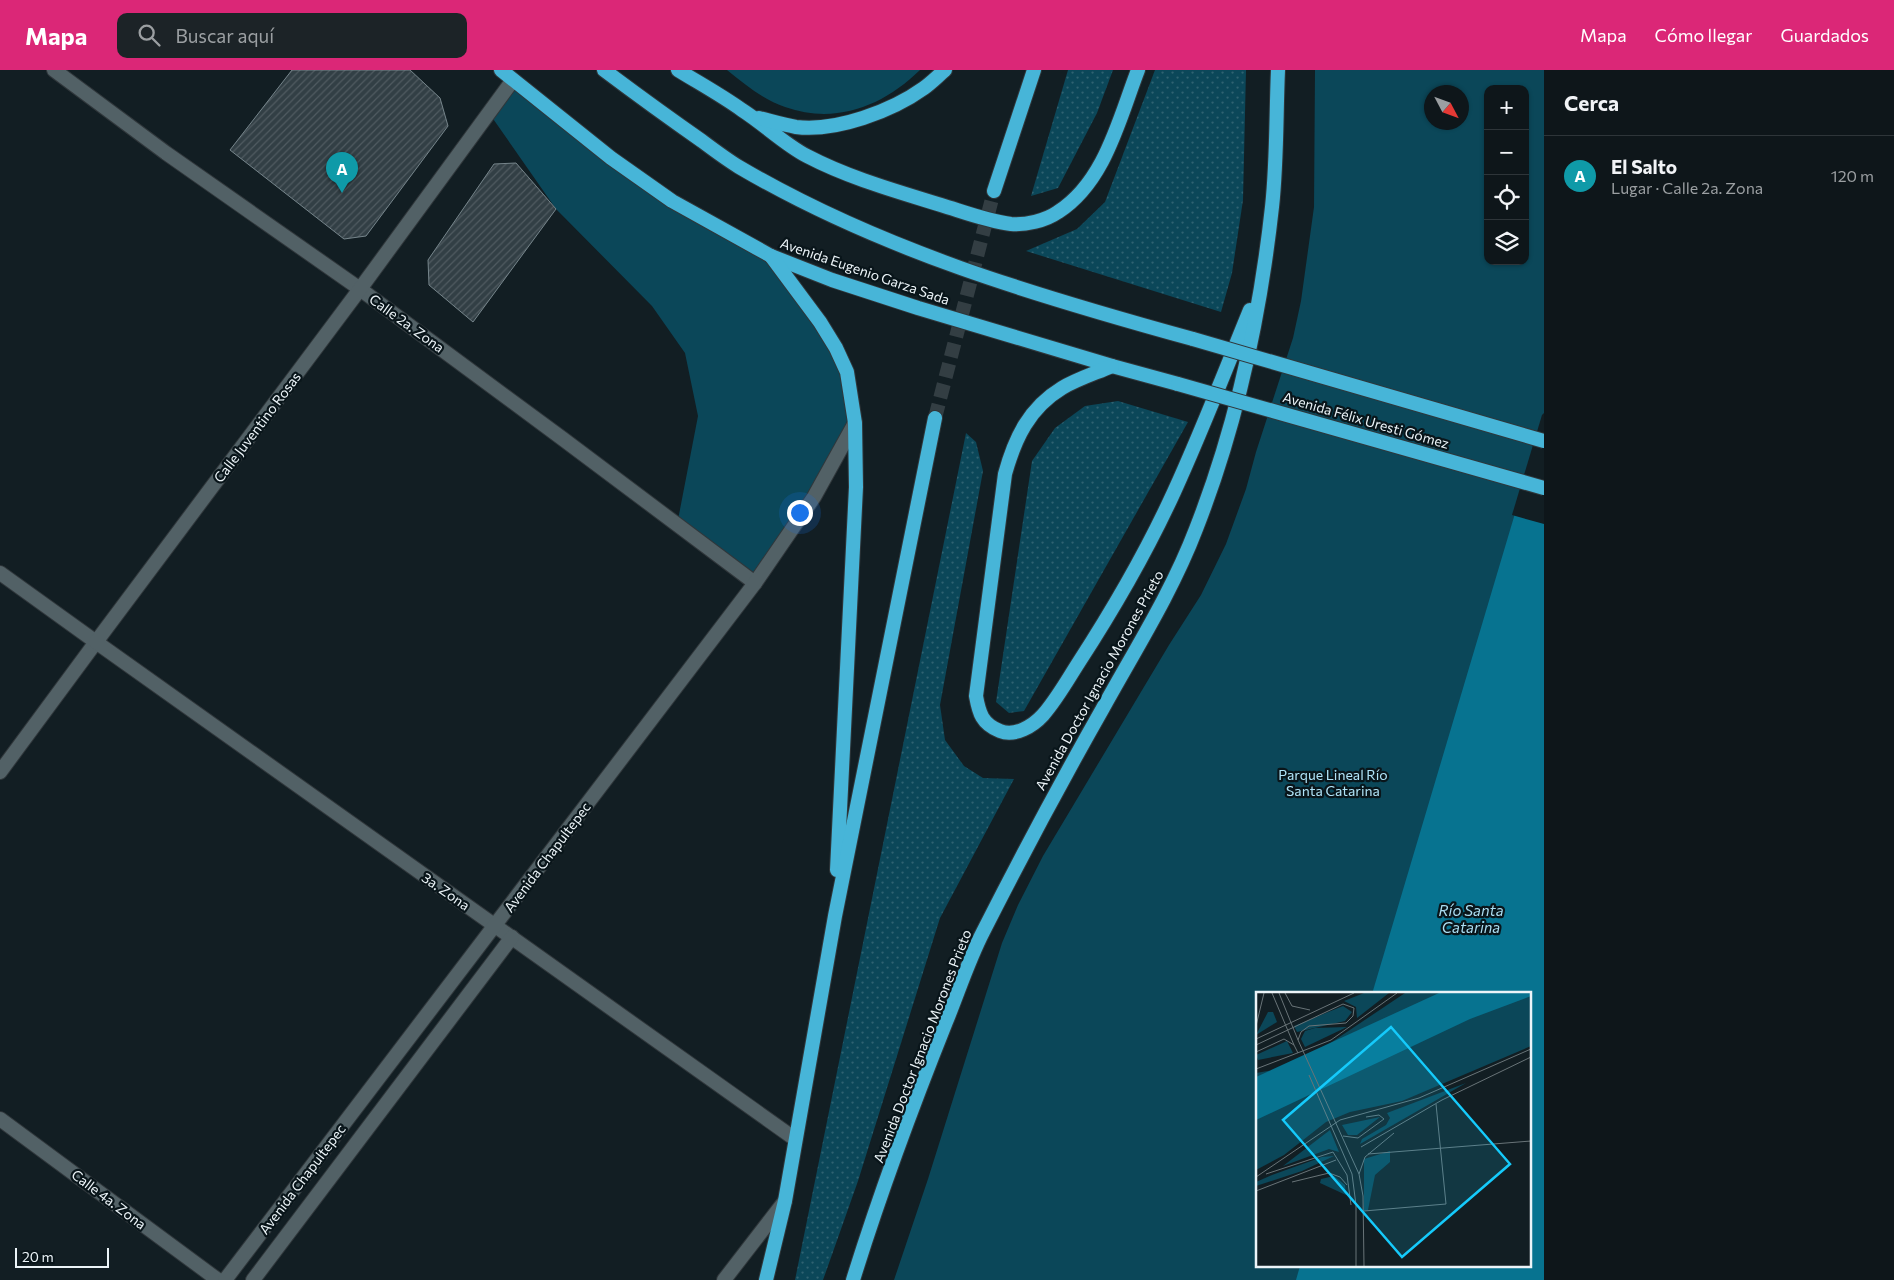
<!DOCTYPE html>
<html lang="es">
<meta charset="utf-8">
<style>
body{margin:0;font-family:Commissioner,sans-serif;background:#1c2327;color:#f1f3f6}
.controls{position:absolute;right:15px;top:15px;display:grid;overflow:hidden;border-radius:10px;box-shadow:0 1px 4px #0004}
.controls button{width:45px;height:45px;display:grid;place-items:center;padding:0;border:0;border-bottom:1px solid #2e3539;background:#0e161a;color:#f1f3f6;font:25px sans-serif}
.compass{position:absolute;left:1424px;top:15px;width:45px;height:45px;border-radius:50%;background:#0e161a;box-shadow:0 1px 4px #0004;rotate:131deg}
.scale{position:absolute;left:15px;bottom:12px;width:94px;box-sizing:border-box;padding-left:5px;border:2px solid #ecf4f8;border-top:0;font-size:14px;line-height:18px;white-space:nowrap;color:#ecf4f8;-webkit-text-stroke:4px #09151a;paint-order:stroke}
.you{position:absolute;left:799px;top:442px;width:18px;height:18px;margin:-12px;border:4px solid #fff;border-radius:50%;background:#1a73e8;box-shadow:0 0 0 8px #1a73e833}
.badge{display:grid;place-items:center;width:32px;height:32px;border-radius:50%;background:#db2777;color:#fff;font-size:16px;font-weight:700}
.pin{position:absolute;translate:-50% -41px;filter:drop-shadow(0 1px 2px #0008)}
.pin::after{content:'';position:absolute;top:26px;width:18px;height:15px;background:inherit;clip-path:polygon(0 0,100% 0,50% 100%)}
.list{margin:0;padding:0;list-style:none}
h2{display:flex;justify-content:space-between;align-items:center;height:65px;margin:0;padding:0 20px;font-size:21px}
h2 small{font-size:16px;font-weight:400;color:#9b9fa2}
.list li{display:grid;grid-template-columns:32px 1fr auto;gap:15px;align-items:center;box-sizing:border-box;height:80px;padding:0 20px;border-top:1px solid #2e3539}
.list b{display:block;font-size:19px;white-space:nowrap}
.list p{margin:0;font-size:16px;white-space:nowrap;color:#9b9fa2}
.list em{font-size:16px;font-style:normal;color:#9b9fa2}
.icon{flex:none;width:28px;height:28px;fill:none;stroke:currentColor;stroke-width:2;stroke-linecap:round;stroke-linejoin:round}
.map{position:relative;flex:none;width:1544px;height:1210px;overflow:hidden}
header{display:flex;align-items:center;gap:30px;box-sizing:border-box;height:70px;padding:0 25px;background:#db2777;color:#fff}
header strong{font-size:24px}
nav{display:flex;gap:28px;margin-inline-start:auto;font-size:18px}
.search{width:350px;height:45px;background:#1c2327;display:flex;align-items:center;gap:12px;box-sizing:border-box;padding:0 18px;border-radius:10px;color:#9b9fa2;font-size:19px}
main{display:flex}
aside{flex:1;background:#0e161a}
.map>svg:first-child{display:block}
.grass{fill:url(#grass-dots)}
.green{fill:#0b4759;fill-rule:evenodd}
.water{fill:#077390}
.pier{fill:#121e23}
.building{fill:url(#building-hatch);stroke:#76858b}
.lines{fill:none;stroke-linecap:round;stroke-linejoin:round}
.trunk-tunnel{stroke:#333e43;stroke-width:14;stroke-dasharray:14 7;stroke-linecap:butt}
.minor-casing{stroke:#30373b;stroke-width:16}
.secondary-casing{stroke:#30373b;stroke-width:16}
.trunk-casing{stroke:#30373b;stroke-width:16}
.minor{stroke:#526166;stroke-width:14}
.secondary{stroke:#526166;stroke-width:14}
.trunk{stroke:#47b5d8;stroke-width:14}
.trunk-bridge-casing{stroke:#30373b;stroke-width:16;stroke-linecap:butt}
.trunk-bridge{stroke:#47b5d8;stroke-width:14}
.labels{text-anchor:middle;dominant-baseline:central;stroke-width:4.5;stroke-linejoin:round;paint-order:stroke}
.street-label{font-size:14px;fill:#ecf4f8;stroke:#09151a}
.park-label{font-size:14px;fill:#b0e4f8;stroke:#09151a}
.water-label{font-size:15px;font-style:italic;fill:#abdef2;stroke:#09151a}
.inset-road{fill:none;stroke:#697478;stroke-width:1}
.view{fill:#15cafb;fill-opacity:0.15;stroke:#15cafb;stroke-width:2.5}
.inset-edge{fill:none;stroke:#ecf4f8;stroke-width:2.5}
</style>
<header>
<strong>Mapa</strong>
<div class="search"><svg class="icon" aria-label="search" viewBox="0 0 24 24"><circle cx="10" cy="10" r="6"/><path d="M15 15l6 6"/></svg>Buscar aquí</div>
<nav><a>Mapa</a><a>Cómo llegar</a><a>Guardados</a></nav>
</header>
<main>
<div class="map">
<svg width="1544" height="1210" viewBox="0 0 1544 1210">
<defs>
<pattern id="grass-dots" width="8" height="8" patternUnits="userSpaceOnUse" patternTransform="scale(1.25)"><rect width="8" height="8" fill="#0b4759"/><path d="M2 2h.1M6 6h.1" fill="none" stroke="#2f6272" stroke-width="1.8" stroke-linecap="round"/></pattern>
<pattern id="building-hatch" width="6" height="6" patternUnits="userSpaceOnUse" patternTransform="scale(1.25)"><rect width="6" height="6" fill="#323f45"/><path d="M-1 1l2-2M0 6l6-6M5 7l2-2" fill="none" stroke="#505b61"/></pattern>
</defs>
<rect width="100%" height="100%" fill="#121e23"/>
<g class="grass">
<polygon points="1068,0 1113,0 1097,43 1058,118 1031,126"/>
<polygon points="1155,0 1246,0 1243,130 1232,203 1221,242 1026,181 1077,159 1105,132"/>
<polygon points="1118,331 1188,352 1024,641 1009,643 996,632 1032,391 1055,358 1085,336"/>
<polygon points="966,363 976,372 983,401 940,635 945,670 964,696 983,708 1014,709 940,848 858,1111 823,1210 795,1210"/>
</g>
<g class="green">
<path d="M 727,0 L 920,0 C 883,36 836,55 785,37 C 764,30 744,14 727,0 Z"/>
<path d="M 1315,0 L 1544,0 L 1544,1210 L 894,1210 L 928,1109 L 1002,873 L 1018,835 L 1043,786 L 1169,575 L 1201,525 L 1226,474 L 1246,419 L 1256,382 L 1293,268 L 1301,231 L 1314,137 ZM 1488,19 L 1525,19 L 1525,191 L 1488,191 ZM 1432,22 L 1462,22 L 1462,52 L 1432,52 ZM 1258,924 L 1530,924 L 1530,1196 L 1258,1196 Z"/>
<polygon points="513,10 611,88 771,186 836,278 855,353 755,513 677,455 698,346 685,283 652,236 556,139 489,43"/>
</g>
<polygon class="water" points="1544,346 1544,1210 1296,1210 1300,1196 1530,1196 1530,924 1372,924"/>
<polygon class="pier" points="1544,343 1544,454 1512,445 1542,345"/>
<g class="building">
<polygon points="292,0 410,0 440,28 448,56 366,166 344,169 230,80"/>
<polygon points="516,93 556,139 473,252 429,215 428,190 494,94"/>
</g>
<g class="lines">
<polyline class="trunk-tunnel" points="935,348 994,121"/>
<defs>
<g id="minor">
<polyline points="54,0 166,83 360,219 563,369 755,513"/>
<polyline points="0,503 96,572 0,702"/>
<polyline points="0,1049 218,1210"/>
<polyline points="724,1210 785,1131"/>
</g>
<g id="secondary">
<polyline points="513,10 360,219 96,572 795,1069"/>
<polyline points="225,1210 755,513 814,427 855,353"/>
<polyline points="253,1210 512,867"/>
</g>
<g id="trunk">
<polyline points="501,0 611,88 672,131 771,186 832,210 918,238 1112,296 1178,314"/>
<path d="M 604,0 C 636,24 669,48 702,71 C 714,80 726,89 739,97 C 880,180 1037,226 1193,269"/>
<path d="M 678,0 C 699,13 721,25 742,40 C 764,54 784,74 807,86 C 849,108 896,121 941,135 C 964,142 987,151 1011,154 C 1026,155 1045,151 1058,142 C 1105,112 1119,49 1138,0"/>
<path d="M 759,48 C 771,51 784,55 796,57 C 836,62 892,41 924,18 C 931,13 938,6 945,0"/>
<polyline points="994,121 1034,0"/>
<polyline points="771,186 820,252 836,278 847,302 855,353 856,417 837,800"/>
<path d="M 1112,296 C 1096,303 1077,309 1062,318 C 1029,338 1015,368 1005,404 L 976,626 C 979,643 982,654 1000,661 C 1015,667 1033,656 1043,645 C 1057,629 1068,609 1079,592 C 1114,538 1147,481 1174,422 C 1201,363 1225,301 1250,240"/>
<polyline points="766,1210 785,1131 835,846 935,348"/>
<path d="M 853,1210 C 880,1123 912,1037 946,952 C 958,923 968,891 983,862 C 1021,787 1061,712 1103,638 C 1135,580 1172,522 1196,459 C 1236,357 1260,246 1272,137 C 1277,92 1276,45 1278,0"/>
</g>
</defs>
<use href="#minor" class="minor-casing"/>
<use href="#secondary" class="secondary-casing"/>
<use href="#trunk" class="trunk-casing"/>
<use href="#minor" class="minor"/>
<use href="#secondary" class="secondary"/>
<use href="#trunk" class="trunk"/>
<defs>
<g id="trunk-bridge">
<polyline points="1193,269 1544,371"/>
<polyline points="1178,314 1544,418"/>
</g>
</defs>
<use href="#trunk-bridge" class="trunk-bridge-casing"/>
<use href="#trunk-bridge" class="trunk-bridge"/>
</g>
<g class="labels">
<g class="street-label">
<text transform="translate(865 201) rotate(19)">Avenida Eugenio Garza Sada</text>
<text transform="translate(407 253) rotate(36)">Calle 2a. Zona</text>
<text transform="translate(1366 350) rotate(16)">Avenida Félix Uresti Gómez</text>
<text transform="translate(257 357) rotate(-53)">Calle Juventino Rosas</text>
<text transform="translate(1099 610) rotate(-61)">Avenida Doctor Ignacio Morones Prieto</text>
<text transform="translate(547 787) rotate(-53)">Avenida Chapultepec</text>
<text transform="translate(446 821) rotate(35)">3a. Zona</text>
<text transform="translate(922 976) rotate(-69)">Avenida Doctor Ignacio Morones Prieto</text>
<text transform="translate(302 1109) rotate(-53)">Avenida Chapultepec</text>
<text transform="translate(109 1129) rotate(37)">Calle 4a. Zona</text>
</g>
<g class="park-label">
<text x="1333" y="704">Parque Lineal Río<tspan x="1333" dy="16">Santa Catarina</tspan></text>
</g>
<g class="water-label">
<text x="1471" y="840">Río Santa<tspan x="1471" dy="17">Catarina</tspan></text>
</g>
</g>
<g transform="translate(1256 922)">
<rect width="275" height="275" fill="#121e23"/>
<path d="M 108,1 L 133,1 L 101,26 L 100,15 L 88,9 ZM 87,14 L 96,20 L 89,29 L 41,40 L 38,34 ZM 91,35 L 49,55 L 45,47 L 49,39 L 59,36 ZM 31,49 L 37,61 L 2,68 L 0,63 ZM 210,91 L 104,152 L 106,147 L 130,133 L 134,126 L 131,121 ZM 124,125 L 101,143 L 92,143 L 86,133 ZM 74,138 L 83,160 L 73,157 L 27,174 ZM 78,164 L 46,179 L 0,194 L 0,190 L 16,183 L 66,165 Z" fill="#0b4759"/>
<path d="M 149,1 L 275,1 L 275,54 L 146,109 L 94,120 L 70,130 L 28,163 L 0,178 L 0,81 L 24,77 L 64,58 ZM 12,20 L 17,20 L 21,30 L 0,43 ZM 134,159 L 134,170 L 119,183 L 112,218 L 108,219 L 108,167 ZM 78,184 L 89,193 L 90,203 L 64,191 L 65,187 Z" fill="#0b4759"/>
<path d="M 183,1 L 275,1 L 275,4 L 214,27 L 0,128 L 0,85 Z" fill="#077390"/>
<path class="inset-road" d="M 16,1 L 38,53M 23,1 L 42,48M 29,1 L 36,14 L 54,18M 0,34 L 8,1M 0,47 L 98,1M 0,53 L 87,12 L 98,16 L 97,24 L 90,31 L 53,34 L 45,40 L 42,48 L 103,182 L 107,204 L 108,274M 0,60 L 28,47 L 38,53 L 42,61M 0,77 L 75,48 L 141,1M 53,83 L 96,182 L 100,213 L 100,274M 87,144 L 102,146 L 128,127 L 123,123 L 110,125M 105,155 L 186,108 L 275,65M 112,162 L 275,149M 10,182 L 77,160 L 91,183 L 95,213M 103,182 L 109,165 L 138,141M 0,185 L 84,128 L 163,106 L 275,57M 36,190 L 73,181 L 84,185 L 91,193M 0,199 L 80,168M 108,219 L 190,212 L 180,112"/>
<path class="view" d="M 135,35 L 254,172 L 146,265 L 27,128 Z"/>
<rect width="275" height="275" class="inset-edge"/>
</g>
</svg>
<div class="controls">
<button>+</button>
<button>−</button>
<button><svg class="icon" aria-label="locate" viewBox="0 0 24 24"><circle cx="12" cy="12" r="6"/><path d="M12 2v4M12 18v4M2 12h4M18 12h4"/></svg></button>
<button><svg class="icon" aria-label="layers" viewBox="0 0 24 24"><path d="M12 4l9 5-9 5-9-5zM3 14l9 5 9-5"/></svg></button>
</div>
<svg class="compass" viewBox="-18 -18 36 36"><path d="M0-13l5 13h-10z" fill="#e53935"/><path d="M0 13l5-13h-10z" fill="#9b9fa2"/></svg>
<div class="scale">20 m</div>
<div class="you"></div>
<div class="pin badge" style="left:342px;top:123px;background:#0f9aa8">A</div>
</div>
<aside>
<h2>Cerca<small></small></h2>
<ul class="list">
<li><span class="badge" style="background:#0f9aa8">A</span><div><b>El Salto</b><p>Lugar · Calle 2a. Zona</p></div><em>120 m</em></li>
</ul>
</aside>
</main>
